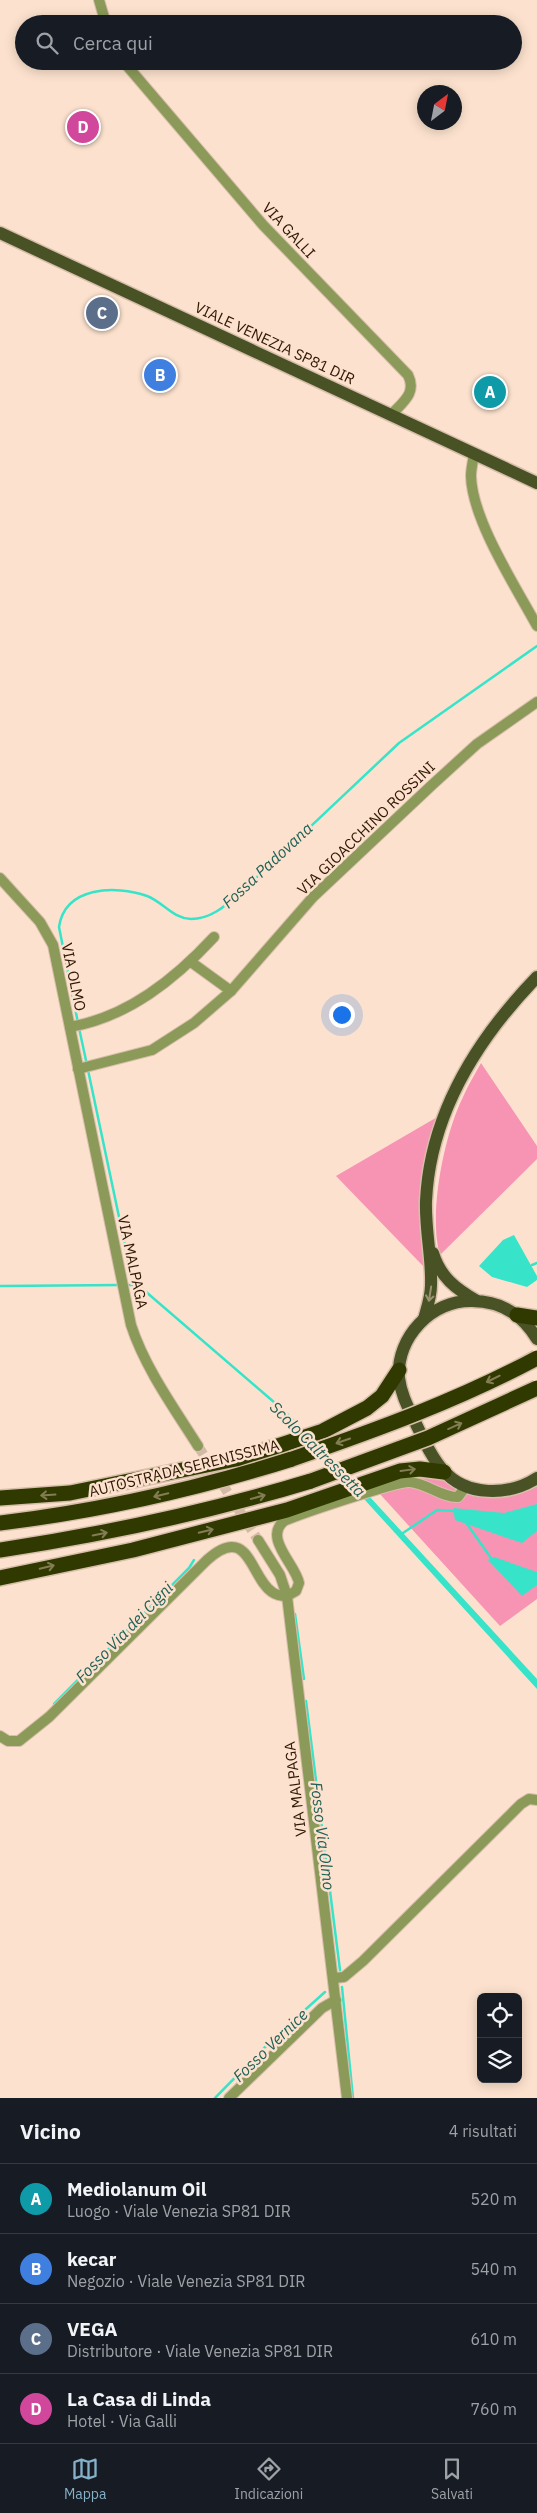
<!DOCTYPE html>
<html lang="it">
<meta charset="utf-8">
<style>
body{margin:0;font-family:"IBM Plex Sans",sans-serif;background:#20242c;color:#f1f3f6}
.controls{position:absolute;right:15px;bottom:15px;display:grid;overflow:hidden;border-radius:8px;box-shadow:0 2px 12px #0003}
.controls button{width:45px;height:45px;display:grid;place-items:center;padding:0;border:0;border-bottom:1px solid #363941;background:#171b24;color:#f1f3f6;font:25px sans-serif}
.compass{position:absolute;left:417px;top:85px;width:45px;height:45px;border-radius:50%;background:#171b24;box-shadow:0 2px 12px #0003;rotate:32deg}
.you{position:absolute;left:341px;top:1014px;width:18px;height:18px;margin:-12px;border:4px solid #fff;border-radius:50%;background:#1a73e8;box-shadow:0 0 0 8px #1a73e833}
.badge{display:grid;place-items:center;width:32px;height:32px;border-radius:50%;background:#85b2c9;color:#fff;font-size:16px;font-weight:700}
.pin{position:absolute;translate:-50% -50%;border:2px solid #fff;box-shadow:0 1px 5px #0006}
.list{margin:0;padding:0;list-style:none}
h2{display:flex;justify-content:space-between;align-items:center;height:65px;margin:0;padding:0 20px;font-size:21px}
h2 small{font-size:16px;font-weight:400;color:#9ea1a6}
.list li{display:grid;grid-template-columns:32px 1fr auto;gap:15px;align-items:center;box-sizing:border-box;height:70px;padding:0 20px;border-top:1px solid #363941}
.list b{display:block;font-size:19px;white-space:nowrap}
.list p{margin:0;font-size:16px;white-space:nowrap;color:#9ea1a6}
.list em{font-size:16px;font-style:normal;color:#9ea1a6}
.icon{flex:none;width:28px;height:28px;fill:none;stroke:currentColor;stroke-width:2;stroke-linecap:round;stroke-linejoin:round}
.map{position:relative;flex:none;width:537px;height:2098px;overflow:hidden}
.search{position:absolute;background:#171b24;box-shadow:0 2px 12px #0003;left:15px;right:15px;top:15px;height:55px;display:flex;align-items:center;gap:12px;box-sizing:border-box;padding:0 18px;border-radius:28px;color:#9ea1a6;font-size:19px}
.sheet{height:345px;background:#171b24}
nav{display:flex;justify-content:space-around;align-items:center;box-sizing:border-box;height:70px;border-top:1px solid #363941;background:#171b24;font-size:14px;color:#9ea1a6}
nav a{display:grid;justify-items:center;gap:2px}
nav .on{color:#85b2c9}
.map>svg:first-child{display:block}
.green{fill:#f794b4}
.water{fill:#37e4c9}
.lines{fill:none;stroke-linecap:round;stroke-linejoin:round}
.stream{stroke:#37e4c9;stroke-width:2.5}
.minor-tunnel{stroke:#d3baa6;stroke-width:10;stroke-dasharray:10 5;stroke-linecap:butt}
.minor-casing{stroke:#d7beaa;stroke-width:12}
.major-casing{stroke:#d7beaa;stroke-width:15}
.highway-casing{stroke:#d7beaa;stroke-width:18}
.minor{stroke:#8b9a59;stroke-width:10}
.major{stroke:#485225;stroke-width:12}
.highway{stroke:#303a00;stroke-width:15}
.highway-bridge-casing{stroke:#d7beaa;stroke-width:18;stroke-linecap:butt}
.highway-bridge{stroke:#303a00;stroke-width:15}
.oneway{stroke:#999371}
.oneway2{stroke:#827d52}
.labels{text-anchor:middle;dominant-baseline:central;stroke-width:5;stroke-linejoin:round;paint-order:stroke}
.street-label{font-size:15px;fill:#2f1804;stroke:#fce2ce}
.water-label{font-size:16px;font-style:italic;fill:#206156;stroke:#fce2ce}
</style>
<div class="map">
<svg width="537" height="2098" viewBox="0 0 537 2098">
<rect width="100%" height="100%" fill="#fce2ce"/>
<g class="green">
<path d="M 481,1063 L 537,1146 L 537,1159 L 440,1255 C 428,1215 444,1135 463,1097 C 468,1085 475,1074 481,1063 Z"/>
<polygon points="439,1116 425,1268 336,1176"/>
<polygon points="399,1473 440,1476 471,1490 537,1482 537,1599 500,1626 369,1482"/>
</g>
<g class="water">
<polygon points="514,1235 537,1276 537,1280 527,1287 492,1277 479,1266 503,1240"/>
<polygon points="370,1497 537,1679 537,1689 364,1499"/>
<polygon points="537,1504 537,1531 522,1543 455,1520 453,1508 504,1513"/>
<polygon points="494,1557 537,1572 537,1585 522,1596 488,1560"/>
</g>
<g class="lines">
<g class="stream">
<path d="M 78,1023 L 59,927 C 65,886 116,885 147,896 C 163,902 172,918 191,919 C 210,919 224,907 238,895 L 399,743 L 537,646"/>
<polyline points="79,1028 87,1065"/>
<polyline points="88,1070 130,1269 138,1285"/>
<polyline points="532,1265 537,1263"/>
<polyline points="126,1285 138,1285 282,1409 305,1432"/>
<polyline points="0,1286 121,1285"/>
<polyline points="324,1453 336,1465"/>
<polyline points="467,1524 491,1558"/>
<polyline points="403,1533 437,1510 453,1511"/>
<polyline points="295,1614 304,1679"/>
<polyline points="306,1701 340,1970"/>
<polyline points="54,1704 189,1568 194,1560"/>
<polyline points="342,1987 353,2098"/>
<polyline points="215,2098 277,2035 325,1992"/>
</g>
<polyline class="minor-tunnel" points="198,1446 258,1540"/>
<defs>
<g id="minor">
<polyline points="99,0 106,24"/>
<path d="M 123,61 L 263,225 L 408,375 C 417,393 403,402 391,415"/>
<path d="M 474,454 C 473,461 471,469 471,476 C 472,520 516,587 537,626"/>
<path d="M 0,878 L 40,922 L 53,945 L 131,1325 C 145,1368 174,1408 198,1446"/>
<polyline points="191,962 231,991"/>
<path d="M 70,1027 C 128,1017 175,979 214,937"/>
<polyline points="78,1069 152,1050 194,1023 231,991 313,897 432,785 477,744 537,702"/>
<polyline points="258,1540 280,1575 287,1596 347,2098"/>
<path d="M 0,1736 L 8,1741 L 19,1741 L 49,1717 L 207,1560 C 249,1522 250,1577 272,1592 C 276,1595 282,1596 287,1596 L 296,1591 L 299,1583 C 296,1565 263,1538 284,1521 C 300,1514 397,1481 410,1482 C 428,1484 441,1497 458,1497 L 466,1486"/>
<polyline points="334,1978 344,1977 363,1961 521,1804 529,1799 537,1800"/>
<polyline points="229,2098 322,2008 336,2000"/>
</g>
<g id="major">
<polyline points="0,233 537,483"/>
<path d="M 433,1253 C 440,1277 456,1289 477,1301"/>
<path d="M 424,1319 C 427,1308 431,1297 431,1285 C 432,1257 425,1230 426,1201 C 430,1114 477,1039 537,977"/>
<path d="M 537,1339 C 522,1314 501,1301 472,1301 C 432,1300 396,1337 399,1378 C 401,1395 409,1409 416,1424 C 424,1440 431,1457 443,1470 C 466,1497 509,1496 537,1478"/>
</g>
<g id="highway">
<polyline points="517,1315 537,1318"/>
<polyline points="0,1498 70,1493 236,1459 284,1444 323,1431 367,1408 382,1396 399,1370"/>
<path d="M 0,1523 C 99,1511 197,1489 292,1459"/>
<path d="M 0,1550 C 106,1534 209,1512 311,1481"/>
<polyline points="0,1578 133,1550 287,1510 400,1471 420,1469 444,1472"/>
</g>
</defs>
<use href="#minor" class="minor-casing"/>
<use href="#major" class="major-casing"/>
<use href="#highway" class="highway-casing"/>
<use href="#minor" class="minor"/>
<use href="#major" class="major"/>
<use href="#highway" class="highway"/>
<defs>
<g id="highway-bridge">
<path d="M 292,1459 C 376,1430 459,1400 537,1358"/>
<polyline points="311,1481 428,1438 537,1388"/>
</g>
</defs>
<use href="#highway-bridge" class="highway-bridge-casing"/>
<use href="#highway-bridge" class="highway-bridge"/>
</g>
<defs><path id="oneway-shaft" d="M-6 0H5M1.5-3L5.5 0L1.5 3" fill="none" stroke-width="1.6" stroke-linecap="round" stroke-linejoin="round" transform="scale(1.25)"/></defs>
<use class="oneway" href="#oneway-shaft" transform="translate(430 1294) rotate(99)"/>
<g class="oneway2">
<use href="#oneway-shaft" transform="translate(493 1379) rotate(154)"/>
<use href="#oneway-shaft" transform="translate(455 1426) rotate(-24)"/>
<use href="#oneway-shaft" transform="translate(343 1441) rotate(161)"/>
<use href="#oneway-shaft" transform="translate(408 1470) rotate(-8)"/>
<use href="#oneway-shaft" transform="translate(48 1495) rotate(176)"/>
<use href="#oneway-shaft" transform="translate(161 1495) rotate(167)"/>
<use href="#oneway-shaft" transform="translate(258 1497) rotate(-16)"/>
<use href="#oneway-shaft" transform="translate(206 1531) rotate(-14)"/>
<use href="#oneway-shaft" transform="translate(100 1534) rotate(-12)"/>
<use href="#oneway-shaft" transform="translate(47 1567) rotate(-13)"/>
</g>
<g class="labels">
<g class="street-label">
<text transform="translate(289 230) rotate(47)">VIA GALLI</text>
<text transform="translate(275 343) rotate(25)">VIALE VENEZIA SP81 DIR</text>
<text transform="translate(366 828) rotate(-44)">VIA GIOACCHINO ROSSINI</text>
<text transform="translate(74 977) rotate(78)">VIA OLMO</text>
<text transform="translate(133 1262) rotate(78)">VIA MALPAGA</text>
<text transform="translate(184 1468) rotate(-14)">AUTOSTRADA SERENISSIMA</text>
<text transform="translate(295 1789) rotate(-97)">VIA MALPAGA</text>
</g>
<g class="water-label">
<text transform="translate(267 865) rotate(-43)">Fossa Padovana</text>
<text transform="translate(318 1449) rotate(45)">Scolo Caltressetta</text>
<text transform="translate(124 1632) rotate(-46)">Fosso Via dei Cigni</text>
<text transform="translate(323 1836) rotate(83)">Fosso Via Olmo</text>
<text transform="translate(270 2045) rotate(-44)">Fosso Vernice</text>
</g>
</g>
</svg>
<div class="controls">
<button><svg class="icon" aria-label="locate" viewBox="0 0 24 24"><circle cx="12" cy="12" r="6"/><path d="M12 2v4M12 18v4M2 12h4M18 12h4"/></svg></button>
<button><svg class="icon" aria-label="layers" viewBox="0 0 24 24"><path d="M12 4l9 5-9 5-9-5zM3 14l9 5 9-5"/></svg></button>
</div>
<svg class="compass" viewBox="-18 -18 36 36"><path d="M0-13l5 13h-10z" fill="#e53935"/><path d="M0 13l5-13h-10z" fill="#9ea1a6"/></svg>
<div class="you"></div>
<div class="pin badge" style="left:490px;top:392px;background:#0f9aa8">A</div>
<div class="pin badge" style="left:160px;top:375px;background:#3f7fe0">B</div>
<div class="pin badge" style="left:102px;top:313px;background:#5c6f8a">C</div>
<div class="pin badge" style="left:83px;top:127px;background:#d1479c">D</div>
<div class="search"><svg class="icon" aria-label="search" viewBox="0 0 24 24"><circle cx="10" cy="10" r="6"/><path d="M15 15l6 6"/></svg>Cerca qui</div>
</div>
<section class="sheet">
<h2>Vicino<small>4 risultati</small></h2>
<ul class="list">
<li><span class="badge" style="background:#0f9aa8">A</span><div><b>Mediolanum Oil</b><p>Luogo · Viale Venezia SP81 DIR</p></div><em>520 m</em></li>
<li><span class="badge" style="background:#3f7fe0">B</span><div><b>kecar</b><p>Negozio · Viale Venezia SP81 DIR</p></div><em>540 m</em></li>
<li><span class="badge" style="background:#5c6f8a">C</span><div><b>VEGA</b><p>Distributore · Viale Venezia SP81 DIR</p></div><em>610 m</em></li>
<li><span class="badge" style="background:#d1479c">D</span><div><b>La Casa di Linda</b><p>Hotel · Via Galli</p></div><em>760 m</em></li>
</ul>
</section>
<nav>
<a class="on"><svg class="icon" aria-label="map" viewBox="0 0 24 24"><path d="M3 6l6-2 6 2 6-2v14l-6 2-6-2-6 2zM9 4v14M15 6v14"/></svg>Mappa</a>
<a><svg class="icon" aria-label="directions" viewBox="0 0 24 24"><path d="M12 3l9 9-9 9-9-9zM9 14v-3h6M13 9l2 2-2 2"/></svg>Indicazioni</a>
<a><svg class="icon" aria-label="saved" viewBox="0 0 24 24"><path d="M7 4h10v16l-5-4-5 4z"/></svg>Salvati</a>
</nav>
